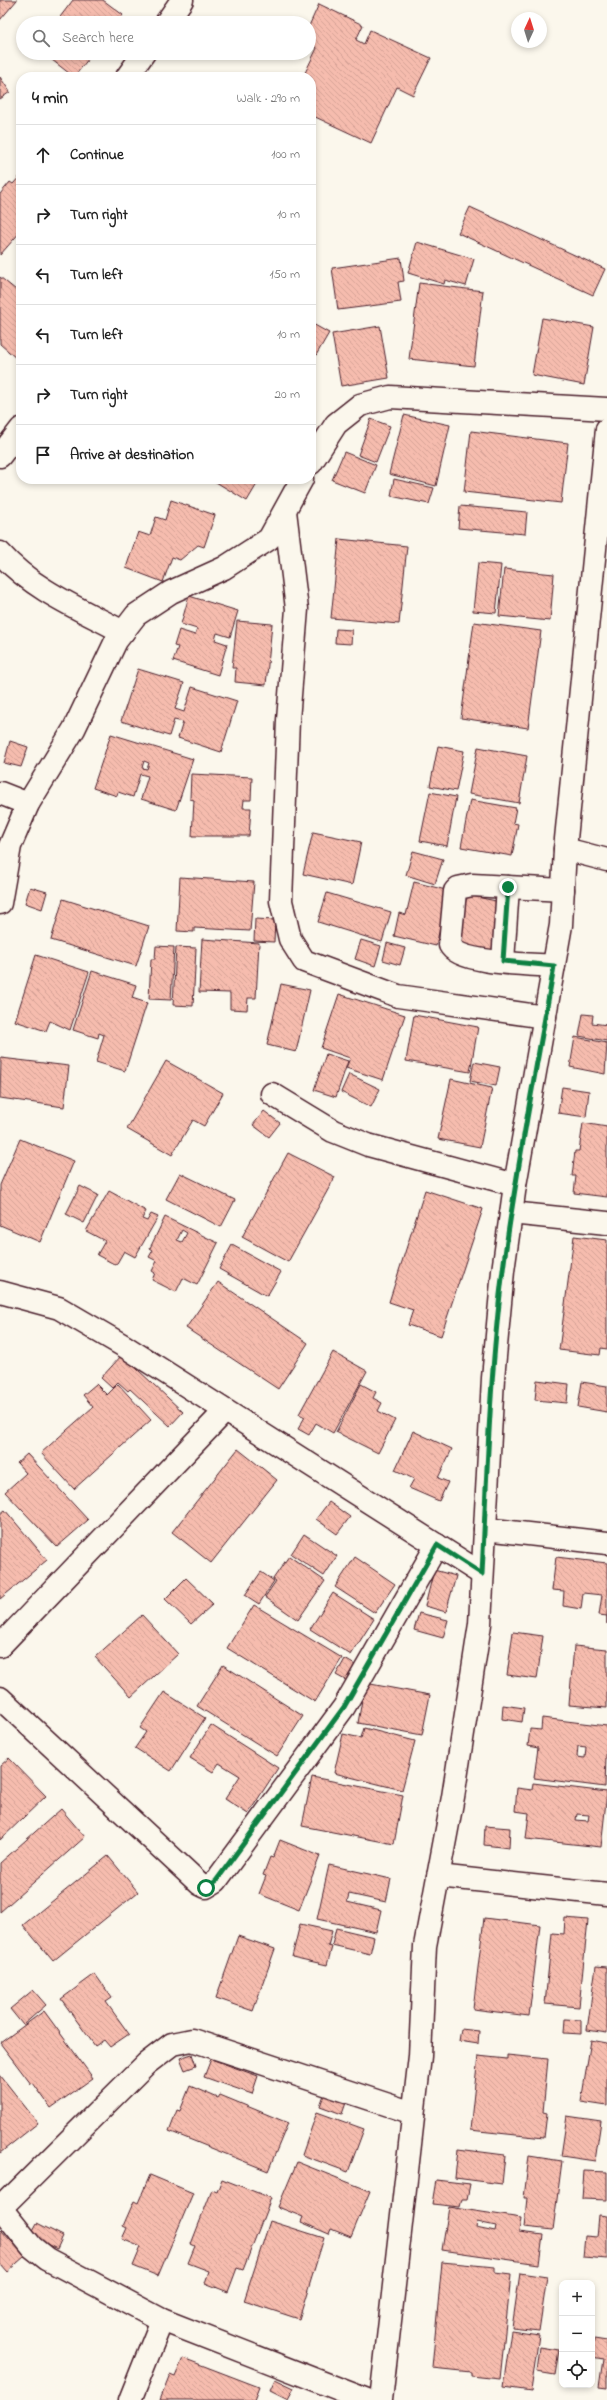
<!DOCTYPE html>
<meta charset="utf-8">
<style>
body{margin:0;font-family:"Indie Flower",sans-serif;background:#f6f6f6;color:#222}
.controls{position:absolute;right:12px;bottom:12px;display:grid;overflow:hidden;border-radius:8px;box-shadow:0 2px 6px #0003}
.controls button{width:36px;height:36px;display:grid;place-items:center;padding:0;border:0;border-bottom:1px solid #e0e0e0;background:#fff;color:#222;font:20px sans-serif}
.compass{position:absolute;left:511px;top:12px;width:36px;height:36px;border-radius:50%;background:#fff;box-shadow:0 2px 6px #0003;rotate:4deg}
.stop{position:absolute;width:12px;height:12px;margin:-9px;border:3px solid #0b8043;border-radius:50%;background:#fff}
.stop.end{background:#0b8043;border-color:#fff;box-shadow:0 1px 4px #0008}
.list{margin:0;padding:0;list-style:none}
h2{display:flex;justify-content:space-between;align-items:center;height:52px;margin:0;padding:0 16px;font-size:17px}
h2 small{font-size:13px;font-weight:400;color:#767676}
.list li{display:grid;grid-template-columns:26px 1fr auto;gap:12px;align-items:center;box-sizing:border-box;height:60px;padding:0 16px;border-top:1px solid #e0e0e0}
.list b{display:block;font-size:15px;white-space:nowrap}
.list em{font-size:13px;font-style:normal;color:#767676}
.icon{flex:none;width:22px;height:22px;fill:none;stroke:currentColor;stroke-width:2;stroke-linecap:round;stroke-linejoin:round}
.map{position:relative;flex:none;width:607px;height:2400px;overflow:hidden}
.search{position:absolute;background:#fff;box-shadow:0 2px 6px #0003;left:16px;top:16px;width:300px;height:44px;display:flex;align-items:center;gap:10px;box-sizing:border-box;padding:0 14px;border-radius:22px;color:#767676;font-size:15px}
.panel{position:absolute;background:#fff;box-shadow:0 2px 6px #0003;left:16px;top:72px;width:300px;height:412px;border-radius:16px}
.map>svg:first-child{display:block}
.building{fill:url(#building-back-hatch);stroke:#4a1f2b;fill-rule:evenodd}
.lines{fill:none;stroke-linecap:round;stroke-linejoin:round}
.minor-casing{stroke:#4a1f2b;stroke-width:25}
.minor{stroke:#fbf7ec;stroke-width:22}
.route{stroke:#0b8043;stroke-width:5}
</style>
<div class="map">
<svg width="607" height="2400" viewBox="0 0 607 2400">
<defs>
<pattern id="building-back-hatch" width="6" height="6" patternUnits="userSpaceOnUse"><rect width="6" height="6" fill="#f6bcae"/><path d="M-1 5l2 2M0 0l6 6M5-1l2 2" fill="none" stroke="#d4a196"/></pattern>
</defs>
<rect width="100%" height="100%" fill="#fbf7ec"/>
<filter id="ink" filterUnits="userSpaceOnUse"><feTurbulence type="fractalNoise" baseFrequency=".025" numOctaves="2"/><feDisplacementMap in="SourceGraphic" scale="8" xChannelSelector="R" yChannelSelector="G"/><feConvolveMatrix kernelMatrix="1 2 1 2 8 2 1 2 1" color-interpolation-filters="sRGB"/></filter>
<g filter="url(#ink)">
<g class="building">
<polygon points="0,0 17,0 0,20"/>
<polygon points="73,0 103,0 123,15 116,23 47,23 51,17 57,21"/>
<polygon points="319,4 363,25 356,40 364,44 370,30 431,58 413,95 397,87 371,143 311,115 311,77 303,77 317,48 309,44 309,26"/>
<polygon points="43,53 93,53 74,77"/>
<polygon points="0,77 10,92 0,99"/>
<polygon points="21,175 21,231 0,255 0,194 10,182 13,184"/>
<polygon points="470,207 605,269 593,295 458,233"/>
<polygon points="417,242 474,259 466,286 445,280 444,284 408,273"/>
<polygon points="401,258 404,281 398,282 401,302 338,310 332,268"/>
<polygon points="0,277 21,294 21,354 17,359 0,344"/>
<polygon points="419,283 483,291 474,366 409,359"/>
<polygon points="542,318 594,327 584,385 532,375"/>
<polygon points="311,323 329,333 311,364"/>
<polygon points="380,326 389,378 341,386 332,334"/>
<polygon points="404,415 450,425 436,486 389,474"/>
<polygon points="371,419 390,426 376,462 358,455"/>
<polygon points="471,431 568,443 561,503 464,492"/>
<polygon points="344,452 376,465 365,493 332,480"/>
<polygon points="211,479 260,479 247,501"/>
<polygon points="394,479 434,488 429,504 391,496"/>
<polygon points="171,500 215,515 204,547 198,545 180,560 172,557 163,582 126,568 138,532 150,536 156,517 165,520"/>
<polygon points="460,506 527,512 525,534 458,528"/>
<polygon points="339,539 407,546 399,624 331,618"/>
<polygon points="478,563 501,565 496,613 473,611"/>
<polygon points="504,569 554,574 550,621 499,616"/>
<polygon points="189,596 238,611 230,637 217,633 215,640 227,644 218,675 173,661 178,647 174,646 179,630 195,635 197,629 181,624"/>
<polygon points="237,621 272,624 266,685 235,682 236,668 232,668"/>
<polygon points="474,622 541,631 528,728 461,718"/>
<polygon points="336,629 352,630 351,644 335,643"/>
<polygon points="138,669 184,683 175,709 184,712 192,687 237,701 221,752 178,738 183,722 174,720 169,736 121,721"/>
<path d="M 111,734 L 193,759 L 176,810 L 141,799 L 148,776 L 140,774 L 133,797 L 118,792 L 117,796 L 93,788 ZM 144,761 L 149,763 L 147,769 L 142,768 Z"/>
<polygon points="10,741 28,747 21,767 4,763"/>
<polygon points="438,746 464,751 456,791 430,786"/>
<polygon points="478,747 527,756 519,803 469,794"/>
<polygon points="191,774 252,777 251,800 244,800 243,808 251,808 249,836 192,836 194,800 190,799"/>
<polygon points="430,792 456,797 447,846 420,841"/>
<polygon points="470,800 516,808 513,823 518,824 512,856 461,847"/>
<polygon points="313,832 361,842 352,885 303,874"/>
<polygon points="413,851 443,859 435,884 406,875"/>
<polygon points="180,877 254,882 250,931 194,928 194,932 177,931"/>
<polygon points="414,882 454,892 445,929 440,928 436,946 394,936 399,913 406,915"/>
<polygon points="30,887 47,892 42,909 25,903"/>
<polygon points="327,893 391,912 382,942 318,922"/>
<polygon points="467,895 501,902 491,956 468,952 470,945 458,942"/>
<polygon points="63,899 149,926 136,966 51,940"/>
<polygon points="255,919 275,920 274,942 254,941"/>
<polygon points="202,939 259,943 256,998 248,998 247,1010 230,1009 230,993 199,992"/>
<polygon points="361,940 381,946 375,966 355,959"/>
<polygon points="387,943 405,948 400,965 383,960"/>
<polygon points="156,946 174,947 171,1000 149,999 151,959 155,959"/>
<polygon points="176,947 196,948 193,1006 173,1005"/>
<polygon points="36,955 89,972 70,1030 50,1021 46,1031 15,1021"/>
<polygon points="92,971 136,985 132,998 147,1003 125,1071 96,1062 104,1035 99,1033 98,1038 73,1030"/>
<polygon points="281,984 310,990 296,1052 267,1045"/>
<polygon points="339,994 405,1015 383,1080 346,1068 350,1058 321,1048"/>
<polygon points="583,1014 593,1015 592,1023 607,1025 607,1041 579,1036"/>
<polygon points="414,1015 478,1027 470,1072 406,1061"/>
<polygon points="575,1037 607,1043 605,1074 570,1067"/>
<polygon points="326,1054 348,1061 336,1097 314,1090"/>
<polygon points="1,1058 69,1066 64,1107 0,1098"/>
<polygon points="166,1061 223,1093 204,1126 193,1120 172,1155 127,1129"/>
<polygon points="474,1062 500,1067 496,1086 470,1081"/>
<polygon points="349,1074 380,1089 371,1107 341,1092"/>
<polygon points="451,1079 492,1088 480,1147 438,1139"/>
<polygon points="562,1087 589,1091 586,1117 558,1113"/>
<polygon points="264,1111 280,1123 269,1137 253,1125"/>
<polygon points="583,1123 607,1127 607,1197 574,1193 576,1176 572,1176 575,1151 579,1151"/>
<polygon points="20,1139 74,1161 40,1242 0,1225 0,1185"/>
<polygon points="288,1153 335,1177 288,1262 242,1237"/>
<polygon points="180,1173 235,1200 221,1227 166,1199"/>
<polygon points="80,1186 98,1195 84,1223 66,1214"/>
<polygon points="425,1190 483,1209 441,1336 408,1325 413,1310 389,1302"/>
<polygon points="109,1191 146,1211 142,1219 147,1221 151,1214 158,1217 135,1257 124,1251 116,1265 97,1255 105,1241 86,1231"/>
<path d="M 165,1217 L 218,1243 L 197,1285 L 183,1278 L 176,1292 L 152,1280 L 155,1273 L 152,1271 L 157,1261 L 149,1257 L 153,1250 L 150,1248 ZM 182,1230 L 187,1233 L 182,1242 L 177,1240 Z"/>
<polygon points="574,1236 607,1240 607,1349 601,1348 600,1355 559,1350"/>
<polygon points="232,1245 281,1272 267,1296 219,1269"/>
<polygon points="218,1282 308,1343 278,1389 186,1328"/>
<polygon points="333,1352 367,1371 333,1433 316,1423 309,1435 298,1429 305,1417 299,1414"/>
<polygon points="122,1355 183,1412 170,1426 130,1389 128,1391 118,1382 112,1388 101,1378"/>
<polygon points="537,1380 569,1384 567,1403 535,1400"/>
<polygon points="582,1382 607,1386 607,1412 578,1407"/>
<polygon points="96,1384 107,1395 118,1384 151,1420 74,1489 41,1453 93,1407 83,1395"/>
<polygon points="361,1384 376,1392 373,1398 382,1403 378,1411 395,1420 378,1453 336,1432"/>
<polygon points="413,1431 452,1449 438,1478 448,1482 439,1501 409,1488 414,1479 395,1470"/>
<polygon points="238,1449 277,1480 211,1563 172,1532"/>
<polygon points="27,1454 88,1520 57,1547 5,1492 26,1473 17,1463"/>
<polygon points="329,1502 350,1517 337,1534 316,1519"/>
<polygon points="5,1510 47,1560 0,1599 0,1514"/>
<polygon points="304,1534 337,1556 324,1576 291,1554"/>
<polygon points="289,1556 325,1581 298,1620 265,1597 276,1581 273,1579"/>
<polygon points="355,1557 395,1584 375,1613 335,1587"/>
<polygon points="556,1557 607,1563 607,1624 607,1616 599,1615 602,1595 583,1593 581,1609 563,1606 564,1591 552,1590"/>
<polygon points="434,1570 456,1576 446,1612 425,1606"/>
<polygon points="261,1572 274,1581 259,1604 245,1595"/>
<polygon points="186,1578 213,1604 191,1624 165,1599"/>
<polygon points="333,1593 374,1619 351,1655 310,1629"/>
<polygon points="254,1605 342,1658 315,1702 227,1648"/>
<polygon points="419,1613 448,1620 443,1638 414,1630"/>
<polygon points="142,1615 178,1654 131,1697 95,1657"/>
<polygon points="513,1632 543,1636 537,1679 507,1675"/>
<polygon points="574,1646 607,1649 607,1708 569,1705"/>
<polygon points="345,1659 355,1665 347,1681 336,1675"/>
<polygon points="223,1665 303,1716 277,1756 197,1706"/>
<polygon points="365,1683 430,1695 422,1735 358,1723"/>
<polygon points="164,1692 205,1718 171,1771 135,1748 146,1732 140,1728"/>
<polygon points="503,1705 524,1708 522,1722 502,1719"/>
<path d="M 542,1718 L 607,1726 L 605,1787 L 534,1778 L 538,1748 L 528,1746 L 530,1729 L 541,1730 ZM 578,1746 L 586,1747 L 585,1758 L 577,1757 Z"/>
<polygon points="211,1725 278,1768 248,1814 225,1799 240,1776 219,1763 213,1772 190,1758"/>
<polygon points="364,1728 415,1741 402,1790 334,1773 343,1734 361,1738"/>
<polygon points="9,1758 46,1796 0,1840 0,1766"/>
<polygon points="312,1777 403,1795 394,1844 302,1826"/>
<path d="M 533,1783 L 607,1792 L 601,1847 L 526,1839 L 529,1813 L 515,1811 L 517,1788 L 532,1790 ZM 577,1814 L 589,1815 L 588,1821 L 576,1820 Z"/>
<polygon points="61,1809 85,1837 0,1912 0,1863"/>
<polygon points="485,1826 510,1828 509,1848 484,1845"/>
<polygon points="280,1840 320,1856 299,1910 259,1894 266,1876 263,1875 270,1857 273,1858"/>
<polygon points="108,1856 138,1892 53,1961 23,1925"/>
<polygon points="329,1865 391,1879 386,1902 349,1894 347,1902 381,1910 376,1932 317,1919"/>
<polygon points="484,1918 540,1925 529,2016 473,2009"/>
<polygon points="565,1918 588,1920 579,2007 545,2004 552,1933 564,1934"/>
<polygon points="300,1924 332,1931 328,1946 332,1947 327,1965 292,1957"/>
<polygon points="336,1928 374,1937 370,1954 332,1945"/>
<polygon points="238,1936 275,1949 253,2011 216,1998"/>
<polygon points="596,1966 607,1967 607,2033 587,2030"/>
<polygon points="95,1974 112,1998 106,2002 129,2034 110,2047 104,2040 95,2046 61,1999"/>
<polygon points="33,1990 46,2005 23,2025 10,2009"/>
<polygon points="44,2011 93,2078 51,2108 33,2083 31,2084 0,2043"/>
<polygon points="565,2019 581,2020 581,2034 564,2033"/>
<polygon points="461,2029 479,2031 478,2044 459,2041"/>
<polygon points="591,2040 607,2043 607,2106 581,2102"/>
<polygon points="192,2054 196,2066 185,2070 180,2058"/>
<polygon points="507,2055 548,2059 543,2112 547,2113 544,2138 470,2130 478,2056 507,2059"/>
<polygon points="211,2059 258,2076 252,2094 204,2077"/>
<polygon points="0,2075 38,2123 0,2153"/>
<polygon points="190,2086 218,2098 220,2095 288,2123 268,2171 169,2131 177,2110 180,2111"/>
<polygon points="325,2092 347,2100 342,2114 320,2106"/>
<polygon points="317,2112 364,2129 348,2172 302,2155"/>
<polygon points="567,2116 601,2121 595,2161 561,2156"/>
<polygon points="458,2149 505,2155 502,2184 455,2178"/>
<polygon points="529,2156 562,2161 553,2230 524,2227 527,2198 524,2198"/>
<polygon points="297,2162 370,2191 351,2237 331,2229 329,2234 301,2222 303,2217 278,2207"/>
<polygon points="584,2171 607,2172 607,2200 582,2199"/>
<polygon points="150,2175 193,2193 158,2276 133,2266 141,2247 122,2239 127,2228 123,2226 134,2201 138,2203"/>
<polygon points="222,2179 271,2198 243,2270 237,2268 228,2292 205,2283 209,2271 188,2263 195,2246 191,2244 212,2190 217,2192"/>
<polygon points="436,2180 470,2184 467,2199 462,2199 460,2207 432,2204"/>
<path d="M 449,2207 L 521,2218 L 519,2232 L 543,2235 L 539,2264 L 442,2250 ZM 477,2222 L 496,2226 L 495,2231 L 476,2227 Z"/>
<polygon points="599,2215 607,2216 607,2259 583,2257 585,2236 597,2237"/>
<polygon points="270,2221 324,2238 299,2319 244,2301"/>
<polygon points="37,2223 63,2236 57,2249 30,2236"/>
<polygon points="0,2229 25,2256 7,2272 0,2264"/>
<polygon points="442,2262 495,2267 495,2273 511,2275 500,2379 471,2376 471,2372 432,2368"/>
<polygon points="520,2273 547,2277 539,2331 512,2328"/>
<polygon points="511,2331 539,2335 531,2391 503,2387"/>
<polygon points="594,2339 607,2341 607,2388 599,2387 603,2359 592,2357"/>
<polygon points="540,2347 559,2350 555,2375 537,2372"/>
<polygon points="183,2358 259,2387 254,2400 160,2400 170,2375 175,2377"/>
<polygon points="275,2379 294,2388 288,2399 270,2390"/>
</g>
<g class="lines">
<defs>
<g id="minor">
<polyline points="166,23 182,0"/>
<polyline points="127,77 144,53"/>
<polyline points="0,456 21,429"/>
<polyline points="311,463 336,424 360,405 390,397 607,409"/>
<polyline points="285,511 297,609 288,720 281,901 290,939 304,961 398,996 545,1017"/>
<path d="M 0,553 C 33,590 80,609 123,632"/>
<polyline points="0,793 28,804"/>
<polyline points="565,849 607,860"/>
<polyline points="0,903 10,846 28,804 74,729 116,641 136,615 171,592 224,568 269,539 302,479"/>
<polyline points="503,961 508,887"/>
<path d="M 554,966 C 532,964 459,964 450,945 L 455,891 L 458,888 L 472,885 L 563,890"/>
<polyline points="272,1094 333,1131 368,1145 515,1185"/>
<polyline points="511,1213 607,1223"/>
<polyline points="0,1292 59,1308 124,1346 482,1574"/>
<polyline points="485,1529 607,1543"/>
<polyline points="0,1646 225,1411"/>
<polyline points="0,1698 200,1884 206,1887 216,1881 344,1707 437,1545"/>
<polyline points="438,1876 607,1894"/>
<polyline points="0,2207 32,2247 47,2259 162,2320 367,2400"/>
<polyline points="1,2208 146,2064 172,2044 192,2040 413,2113"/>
<polyline points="130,2400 162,2320"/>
<polyline points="381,2400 420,2056 425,1946 453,1797 480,1624 493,1378 503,1271 515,1185 561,925 565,849 607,429"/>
</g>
</defs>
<use href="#minor" class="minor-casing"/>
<use href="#minor" class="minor"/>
</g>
</g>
<g class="lines" filter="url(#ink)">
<path class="route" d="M 206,1888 L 216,1881 L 344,1707 L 437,1545 L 482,1574 C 487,1473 490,1370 503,1270 C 516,1168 537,1067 554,966 L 503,961 L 508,887"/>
</g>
</svg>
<div class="controls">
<button>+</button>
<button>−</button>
<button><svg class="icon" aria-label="locate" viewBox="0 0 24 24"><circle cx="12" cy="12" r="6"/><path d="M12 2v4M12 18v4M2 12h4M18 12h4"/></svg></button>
</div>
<svg class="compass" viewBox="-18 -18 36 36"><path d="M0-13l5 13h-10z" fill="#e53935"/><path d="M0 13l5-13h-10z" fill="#767676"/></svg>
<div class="stop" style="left:206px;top:1888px"></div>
<div class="stop end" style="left:508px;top:887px"></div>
<div class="search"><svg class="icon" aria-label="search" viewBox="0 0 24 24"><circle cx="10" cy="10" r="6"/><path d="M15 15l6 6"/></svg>Search here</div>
<section class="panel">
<h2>4 min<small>Walk · 290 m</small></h2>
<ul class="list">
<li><svg class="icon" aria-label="ahead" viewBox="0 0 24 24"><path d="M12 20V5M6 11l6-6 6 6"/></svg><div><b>Continue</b></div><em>100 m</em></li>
<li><svg class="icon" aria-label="right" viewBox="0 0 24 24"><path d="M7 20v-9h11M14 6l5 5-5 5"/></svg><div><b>Turn right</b></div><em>10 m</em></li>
<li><svg class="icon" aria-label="left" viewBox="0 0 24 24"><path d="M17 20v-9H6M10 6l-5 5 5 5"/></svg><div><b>Turn left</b></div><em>150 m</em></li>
<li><svg class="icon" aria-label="left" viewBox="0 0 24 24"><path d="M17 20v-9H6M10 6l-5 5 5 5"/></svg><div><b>Turn left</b></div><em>10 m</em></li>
<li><svg class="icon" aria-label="right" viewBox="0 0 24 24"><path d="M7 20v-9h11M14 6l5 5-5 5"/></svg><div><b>Turn right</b></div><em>20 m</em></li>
<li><svg class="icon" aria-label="arrive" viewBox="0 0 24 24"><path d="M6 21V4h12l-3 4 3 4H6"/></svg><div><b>Arrive at destination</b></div></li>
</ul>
</section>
</div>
